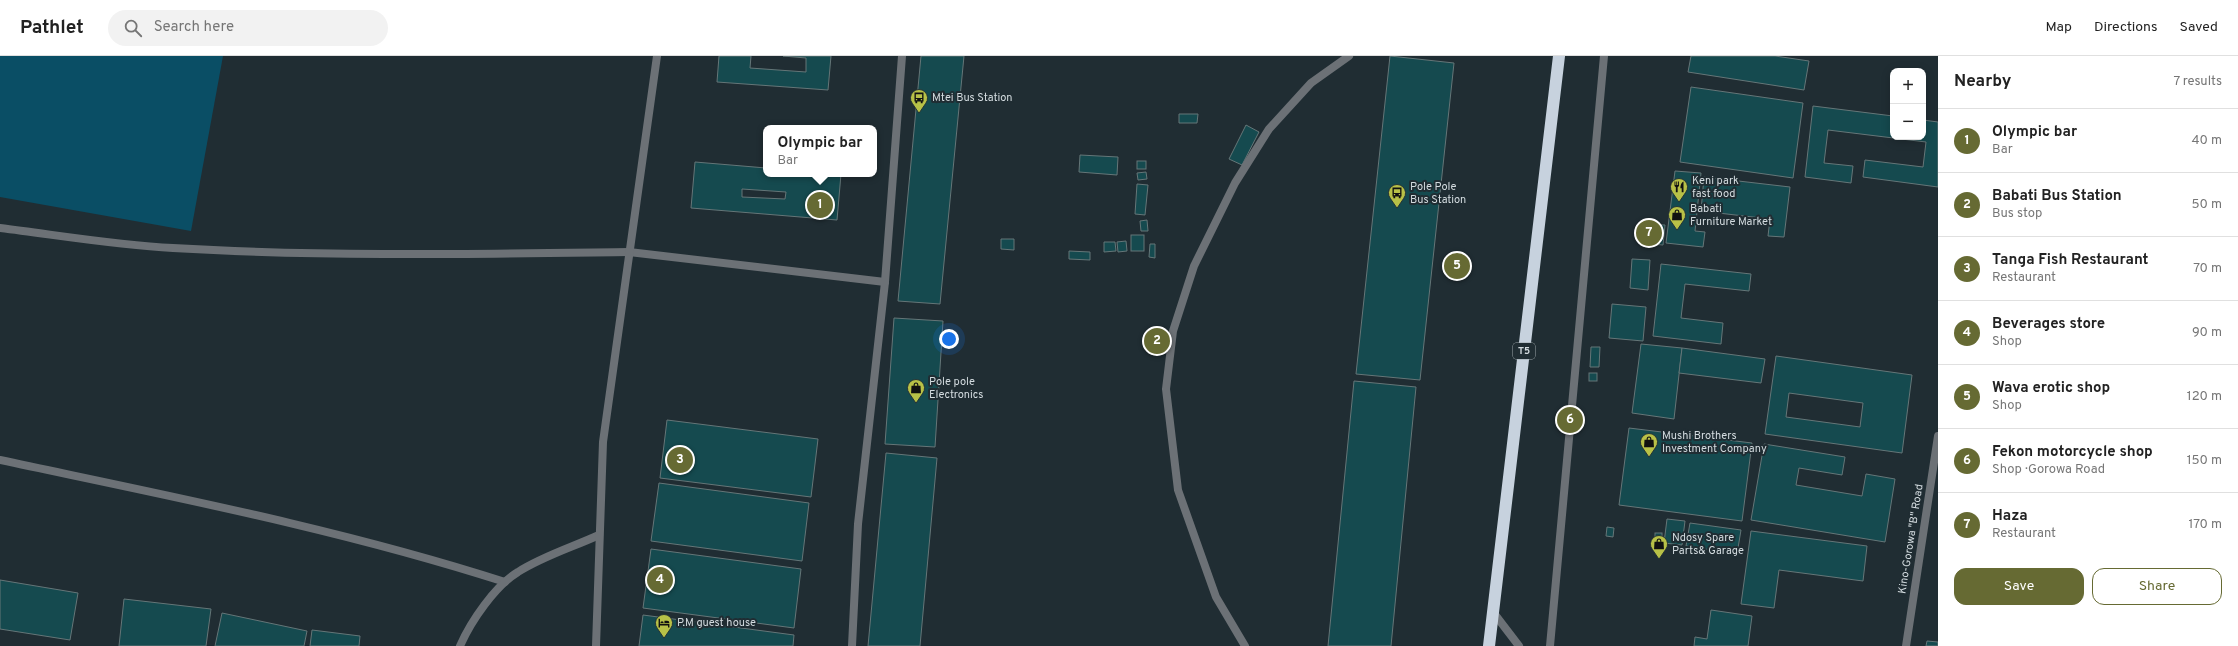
<!DOCTYPE html>
<meta charset="utf-8">
<style>
body{margin:0;font-family:Overpass,sans-serif;background:#f2f2f2;color:#222}
.controls{position:absolute;right:12px;top:12px;display:grid;overflow:hidden;border-radius:8px;box-shadow:0 2px 10px #0003}
.controls button{width:36px;height:36px;display:grid;place-items:center;padding:0;border:0;border-bottom:1px solid #e0e0e0;background:#fff;color:#222;font:20px sans-serif}
.you{position:absolute;left:949px;top:283px;width:14px;height:14px;margin:-10px;border:3px solid #fff;border-radius:50%;background:#1a73e8;box-shadow:0 0 0 6px #1a73e833}
.badge{display:grid;place-items:center;width:26px;height:26px;border-radius:50%;background:#666a33;color:#fff;font-size:13px;font-weight:700}
.pin{position:absolute;translate:-50% -50%;border:2px solid #fff;box-shadow:0 1px 4px #0006}
.popup{position:absolute;left:763px;top:69px;width:114px;height:52px;box-sizing:border-box;display:grid;place-content:center;border-radius:8px;background:#fff;filter:drop-shadow(0 1px 3px #0005);font-size:13px;white-space:nowrap;color:#767676}
.popup b{font-size:15px;color:#222}
.popup::after{content:'';position:absolute;left:50%;top:100%;margin-left:-8px;border:8px solid transparent;border-top-color:#fff}
.list{margin:0;padding:0;list-style:none}
h2{display:flex;justify-content:space-between;align-items:center;height:52px;margin:0;padding:0 16px;font-size:17px}
h2 small{font-size:13px;font-weight:400;color:#767676}
.list li{display:grid;grid-template-columns:26px 1fr auto;gap:12px;align-items:center;box-sizing:border-box;height:64px;padding:0 16px;border-top:1px solid #e0e0e0}
.list b{display:block;font-size:15px;white-space:nowrap}
.list p{margin:0;font-size:13px;white-space:nowrap;color:#767676}
.list em{font-size:13px;font-style:normal;color:#767676}
.actions{display:flex;gap:8px;padding:12px 16px}
.actions a{flex:1;padding:9px 0;border:1px solid #666a33;border-radius:12px;text-align:center;font-size:14px;color:#666a33}
.actions .main{background:#666a33;color:#fff}
.icon{flex:none;width:22px;height:22px;fill:none;stroke:currentColor;stroke-width:2;stroke-linecap:round;stroke-linejoin:round}
.map{position:relative;flex:none;width:1938px;height:590px;overflow:hidden}
header{display:flex;align-items:center;gap:24px;box-sizing:border-box;height:56px;padding:0 20px;background:#fff;border-bottom:1px solid #e0e0e0}
header strong{font-size:19px}
nav{display:flex;gap:22px;margin-inline-start:auto;font-size:14px}
.search{width:280px;height:36px;background:#f2f2f2;display:flex;align-items:center;gap:10px;box-sizing:border-box;padding:0 14px;border-radius:22px;color:#767676;font-size:15px}
main{display:flex}
aside{flex:1;background:#fff}
.map>svg:first-child{display:block}
.pitch{fill:#0a4e65}
.building{fill:#154a4f;stroke:#657678;fill-rule:evenodd}
.lines{fill:none;stroke-linecap:round;stroke-linejoin:round}
.lane{stroke:#6c7176;stroke-width:8}
.street{stroke:#6c7176;stroke-width:8}
.highway{stroke:#c7d2de;stroke-width:12}
.labels{text-anchor:middle;dominant-baseline:central;stroke-width:4;stroke-linejoin:round;paint-order:stroke}
.shield{fill:#202d33;stroke:#9da7ab;stroke-width:1}
.shield-label{font-size:10px;font-weight:bold;fill:#d3dbdf}
.poi-label{font-size:11px;fill:#d3dbdf;stroke:#202d33;text-anchor:start}
.street-label{font-size:11px;fill:#d3dbdf;stroke:#202d33}
</style>
<header>
<strong>Pathlet</strong>
<div class="search"><svg class="icon" aria-label="search" viewBox="0 0 24 24"><circle cx="10" cy="10" r="6"/><path d="M15 15l6 6"/></svg>Search here</div>
<nav><a>Map</a><a>Directions</a><a>Saved</a></nav>
</header>
<main>
<div class="map">
<svg width="1938" height="590" viewBox="0 0 1938 590">
<rect width="100%" height="100%" fill="#202d33"/>
<polygon class="pitch" points="0,0 223,0 191,175 0,141"/>
<g class="building">
<polygon points="719,0 751,0 750,12 806,16 806,2 783,0 831,0 828,34 717,26"/>
<polygon points="921,0 964,0 940,248 898,245"/>
<polygon points="1390,0 1454,7 1420,324 1356,318"/>
<polygon points="1691,0 1775,0 1809,5 1804,34 1688,16"/>
<polygon points="1691,31 1803,47 1793,122 1680,106"/>
<polygon points="1813,50 1893,60 1893,81 1923,81 1923,64 1938,66 1938,131 1863,121 1865,104 1923,111 1926,86 1828,74 1824,107 1853,110 1851,127 1805,121"/>
<polygon points="1179,58 1198,58 1197,67 1179,67"/>
<polygon points="1246,69 1259,76 1242,109 1229,103"/>
<polygon points="1080,99 1118,101 1117,119 1079,116"/>
<rect x="1137" y="105" width="9" height="8"/>
<path d="M 695,106 L 766,112 L 766,118 L 841,118 L 837,164 L 691,152 ZM 742,133 L 786,136 L 785,143 L 742,141 Z"/>
<polygon points="1675,115 1701,117 1695,175 1705,176 1703,191 1666,187"/>
<polygon points="1146,116 1147,123 1138,124 1137,117"/>
<polygon points="1704,121 1790,131 1784,181 1768,180 1770,163 1701,155"/>
<polygon points="1137,128 1148,129 1145,159 1135,158"/>
<polygon points="1147,164 1148,175 1141,175 1140,165"/>
<polygon points="1639,168 1665,169 1663,189 1638,187"/>
<rect x="1131" y="179" width="13" height="16"/>
<polygon points="1001,183 1014,183 1014,194 1001,193"/>
<polygon points="1126,185 1127,195 1118,196 1117,186"/>
<polygon points="1104,186 1115,186 1116,195 1104,196"/>
<polygon points="1150,188 1155,188 1155,202 1149,201"/>
<polygon points="1069,195 1090,196 1090,204 1069,203"/>
<polygon points="1632,203 1650,204 1648,234 1630,232"/>
<polygon points="1661,208 1751,218 1749,235 1685,228 1681,262 1723,267 1721,288 1653,280"/>
<polygon points="1612,248 1646,251 1643,285 1609,282"/>
<polygon points="894,262 943,265 935,391 885,388"/>
<polygon points="1641,288 1682,292 1674,363 1632,357"/>
<polygon points="1591,291 1600,291 1599,311 1590,311"/>
<polygon points="1682,292 1765,303 1761,327 1679,317"/>
<path d="M 1776,300 L 1912,319 L 1902,397 L 1765,378 ZM 1789,337 L 1863,347 L 1860,371 L 1786,361 Z"/>
<rect x="1589" y="317" width="8" height="8"/>
<polygon points="1354,325 1416,331 1391,590 1328,590"/>
<polygon points="667,364 818,383 811,441 660,422"/>
<polygon points="1629,372 1752,387 1742,465 1619,449"/>
<polygon points="1764,388 1845,401 1842,419 1799,412 1796,429 1862,440 1866,418 1895,423 1885,486 1751,464"/>
<polygon points="886,397 937,402 920,590 868,590"/>
<polygon points="659,427 809,447 802,505 651,485"/>
<polygon points="1667,463 1685,465 1682,489 1664,487"/>
<polygon points="1690,467 1741,474 1737,498 1686,490"/>
<polygon points="1607,471 1614,472 1613,481 1606,480"/>
<polygon points="1751,475 1867,490 1863,525 1779,514 1774,552 1741,548"/>
<rect x="1655" y="477" width="7" height="9"/>
<polygon points="651,493 801,513 794,572 643,552"/>
<polygon points="0,524 78,537 70,584 0,573"/>
<polygon points="124,543 211,553 206,590 119,590"/>
<polygon points="1711,554 1752,560 1748,590 1694,590 1695,581 1707,583"/>
<polygon points="222,557 307,575 304,590 215,590"/>
<polygon points="643,559 794,579 793,590 639,590"/>
<polygon points="312,574 360,580 359,590 310,590"/>
<polygon points="1927,585 1938,586 1938,590 1926,590"/>
</g>
<g class="lines">
<path class="lane" d="M 0,172 C 57,179 115,189 173,192 C 325,201 477,198 629,196"/>
<g class="street">
<polyline points="629,196 885,226"/>
<path d="M 0,404 C 169,440 340,473 505,526"/>
<polyline points="1493,556 1519,590"/>
<path d="M 460,590 C 471,565 495,530 518,516 C 543,500 573,491 599,479"/>
<polyline points="596,590 603,386 657,0"/>
<polyline points="852,590 858,468 885,226 902,0"/>
<polyline points="1245,590 1216,541 1178,434 1166,333 1173,275 1194,210 1235,127 1269,73 1311,27 1349,0"/>
<polyline points="1550,590 1604,0"/>
<polyline points="1906,590 1938,380"/>
</g>
<polyline class="highway" points="1489,590 1559,0"/>
</g>
<defs>
<symbol id="bus-pin" viewBox="-11 -11 22 30"><path d="M0 17L-7.5 6A9.5 9.5 0 1 1 7.5 6Z" fill="#b8c147" stroke="#202d33"/><path d="M-5-6H5V4H4V6H2V4H-2V6H-4V4H-5ZM-3.5-4V0h7V-4ZM-3.5 1.2v1.5H-2V1.2ZM2 1.2v1.5H3.5V1.2Z" fill="#111"/></symbol>
<symbol id="restaurant-pin" viewBox="-11 -11 22 30"><path d="M0 17L-7.5 6A9.5 9.5 0 1 1 7.5 6Z" fill="#b8c147" stroke="#202d33"/><path d="M-5-6h1v4h1v-4h1v4h1v-4h1v5L-1.5 .5V6h-2V.5L-5-1ZM5-6V6H3V1.5H1.5Q1.5-4 5-6Z" fill="#111"/></symbol>
<symbol id="shop-pin" viewBox="-11 -11 22 30"><path d="M0 17L-7.5 6A9.5 9.5 0 1 1 7.5 6Z" fill="#b8c147" stroke="#202d33"/><path d="M-5-2.5h2.3a2.7 3.5 0 0 1 5.4 0H5L5.5 6h-11ZM-1.5-2.5h3a1.5 2.3 0 0 0-3 0Z" fill="#111"/></symbol>
<symbol id="hotel-pin" viewBox="-11 -11 22 30"><path d="M0 17L-7.5 6A9.5 9.5 0 1 1 7.5 6Z" fill="#b8c147" stroke="#202d33"/><path d="M-6-4.5h1.5V1H6V5H4.5V3h-9V5H-6ZM-4 0a1.8 1.8 0 1 1 3.6 0ZM.5 0V-2.5h3Q6-2.5 6 0Z" fill="#111"/></symbol>
</defs>
<g fill-rule="evenodd">
<use href="#bus-pin" x="909" y="32" width="20" height="27"/>
<use href="#restaurant-pin" x="1669" y="121" width="20" height="27"/>
<use href="#bus-pin" x="1387" y="127" width="20" height="27"/>
<use href="#shop-pin" x="1667" y="149" width="20" height="27"/>
<use href="#shop-pin" x="906" y="322" width="20" height="27"/>
<use href="#shop-pin" x="1639" y="376" width="20" height="27"/>
<use href="#shop-pin" x="1649" y="478" width="20" height="27"/>
<use href="#hotel-pin" x="654" y="557" width="20" height="27"/>
</g>
<g class="labels">
<rect class="shield" x="1513" y="287" width="22" height="16" rx="3"/>
<g class="shield-label">
<text x="1524" y="295">T5</text>
</g>
<g class="poi-label">
<text x="932" y="42">Mtei Bus Station</text>
<text x="1692" y="125">Keni park<tspan x="1692" dy="13">fast food</tspan></text>
<text x="1410" y="131">Pole Pole<tspan x="1410" dy="13">Bus Station</tspan></text>
<text x="1690" y="153">Babati<tspan x="1690" dy="13">Furniture Market</tspan></text>
<text x="929" y="326">Pole pole<tspan x="929" dy="13">Electronics</tspan></text>
<text x="1662" y="380">Mushi Brothers<tspan x="1662" dy="13">Investment Company</tspan></text>
<text x="1672" y="482">Ndosy Spare<tspan x="1672" dy="13">Parts&amp; Garage</tspan></text>
<text x="677" y="567">P.M guest house</text>
</g>
<g class="street-label">
<text transform="translate(1911 483) rotate(-81)">Kino-Gorowa "B" Road</text>
</g>
</g>
</svg>
<div class="controls">
<button>+</button>
<button>−</button>
</div>
<div class="you"></div>
<div class="pin badge" style="left:820px;top:149px">1</div>
<div class="popup"><b>Olympic bar</b>Bar</div>
<div class="pin badge" style="left:1157px;top:285px">2</div>
<div class="pin badge" style="left:680px;top:404px">3</div>
<div class="pin badge" style="left:660px;top:524px">4</div>
<div class="pin badge" style="left:1457px;top:210px">5</div>
<div class="pin badge" style="left:1570px;top:364px">6</div>
<div class="pin badge" style="left:1649px;top:177px">7</div>
</div>
<aside>
<h2>Nearby<small>7 results</small></h2>
<ul class="list">
<li><span class="badge">1</span><div><b>Olympic bar</b><p>Bar</p></div><em>40 m</em></li>
<li><span class="badge">2</span><div><b>Babati Bus Station</b><p>Bus stop</p></div><em>50 m</em></li>
<li><span class="badge">3</span><div><b>Tanga Fish Restaurant</b><p>Restaurant</p></div><em>70 m</em></li>
<li><span class="badge">4</span><div><b>Beverages store</b><p>Shop</p></div><em>90 m</em></li>
<li><span class="badge">5</span><div><b>Wava erotic shop</b><p>Shop</p></div><em>120 m</em></li>
<li><span class="badge">6</span><div><b>Fekon motorcycle shop</b><p>Shop · Gorowa Road</p></div><em>150 m</em></li>
<li><span class="badge">7</span><div><b>Haza</b><p>Restaurant</p></div><em>170 m</em></li>
</ul>
<div class="actions"><a class="main">Save</a><a>Share</a></div>
</aside>
</main>
